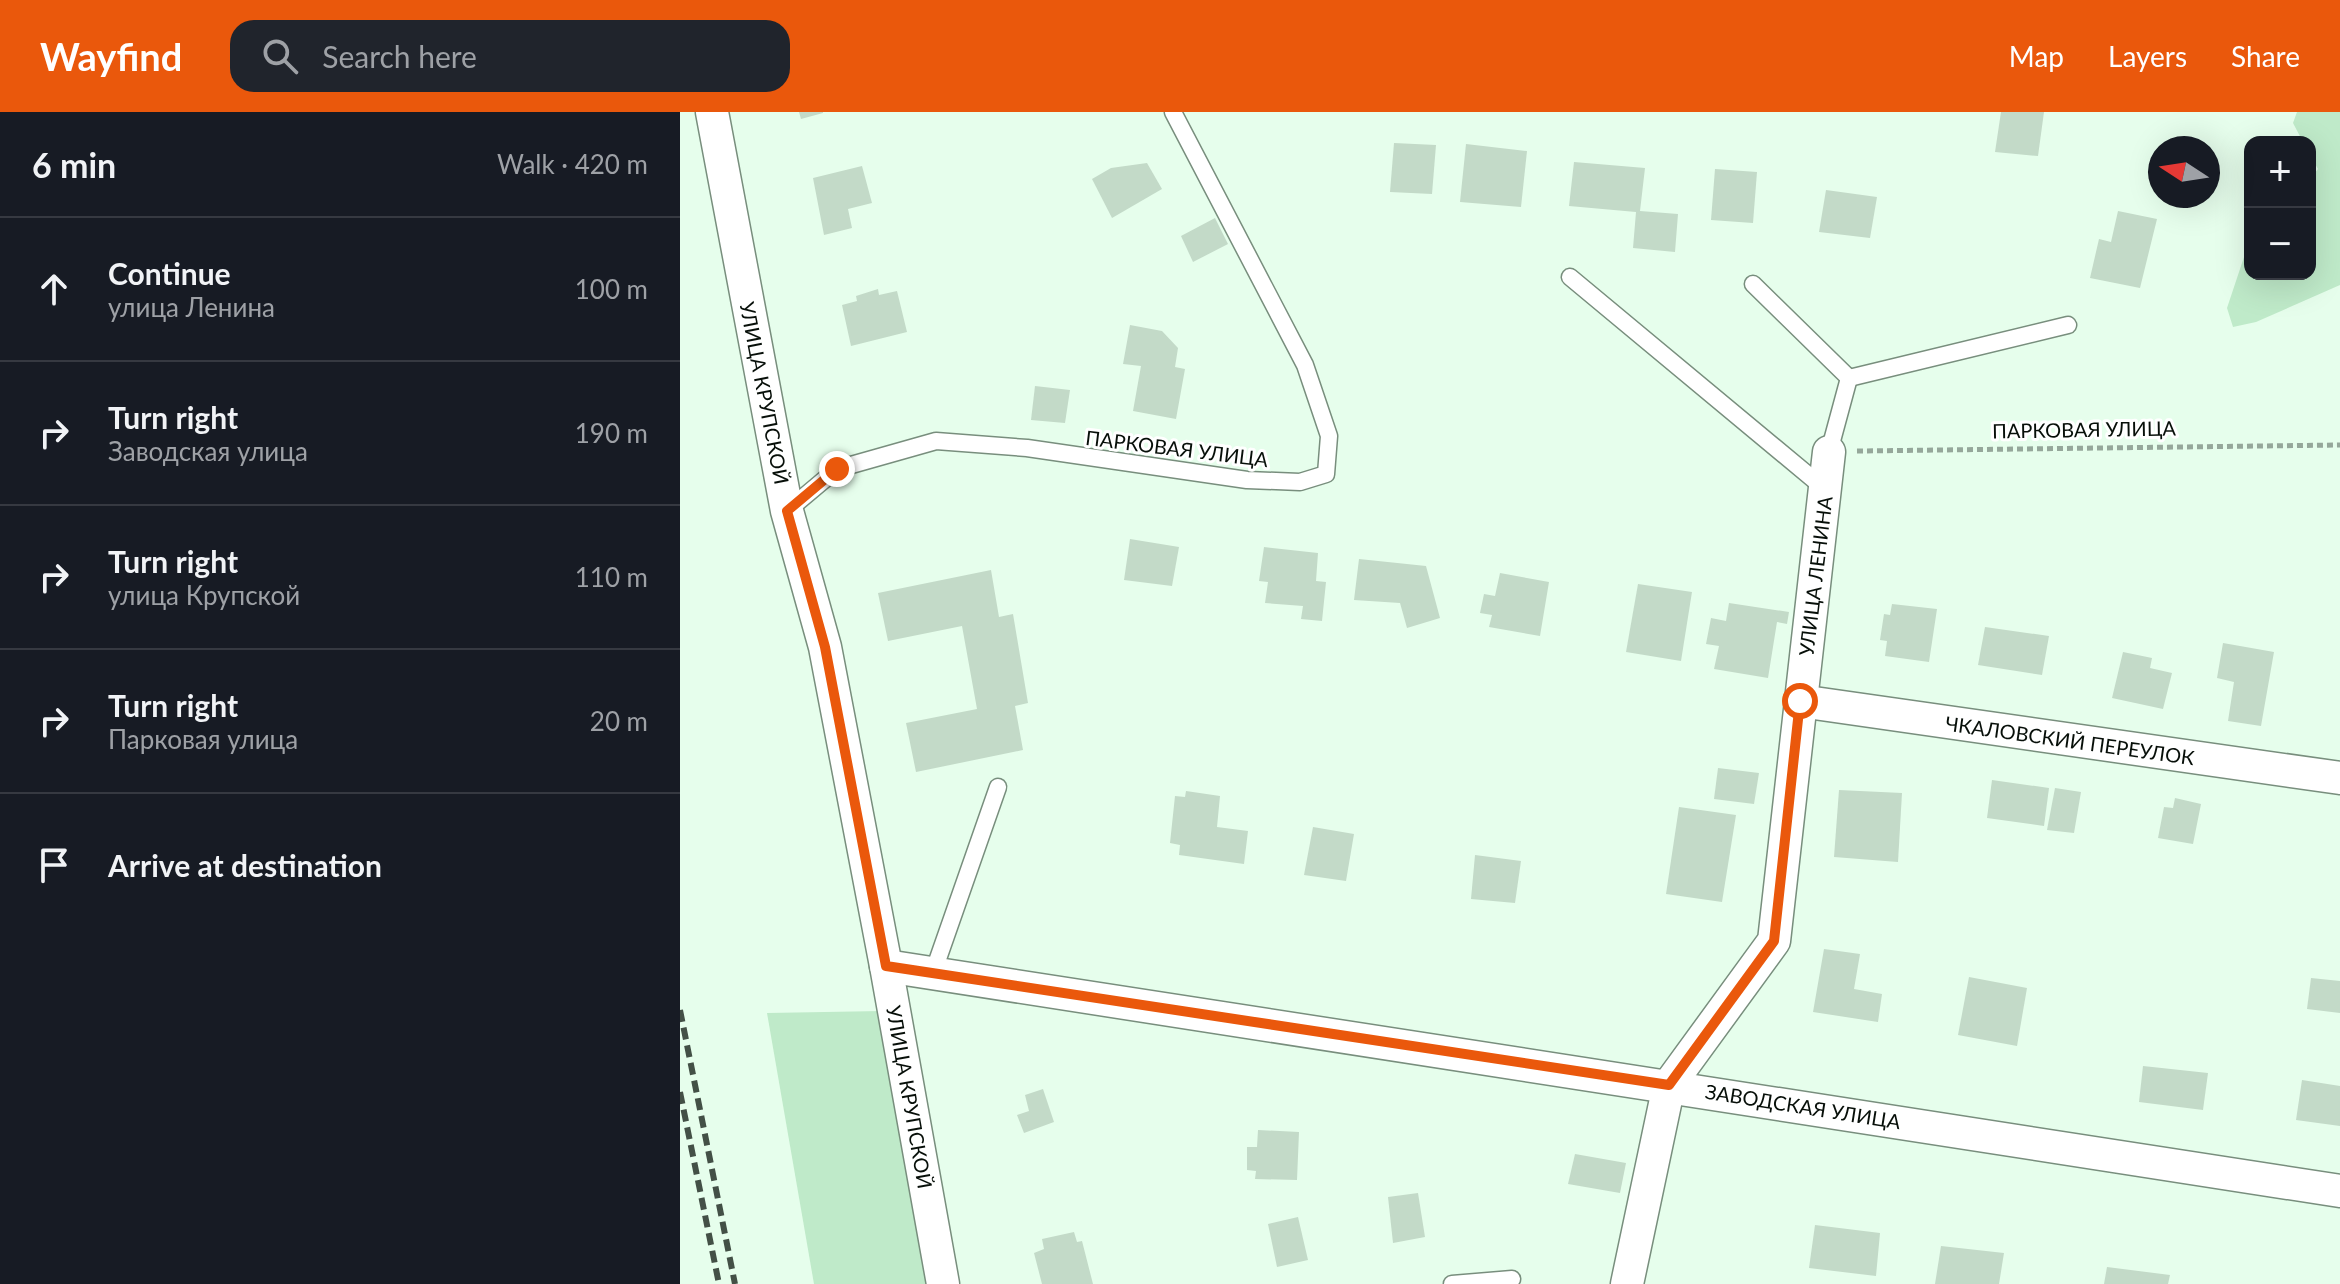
<!DOCTYPE html>
<meta charset="utf-8">
<style>
body{margin:0;font-family:Lato,sans-serif;background:#20242c;color:#f1f3f6}
.controls{position:absolute;right:24px;top:24px;display:grid;overflow:hidden;border-radius:16px;box-shadow:0 8px 32px #0002}
.controls button{width:72px;height:72px;display:grid;place-items:center;padding:0;border:0;border-bottom:2px solid #363941;background:#171b24;color:#f1f3f6;font:40px sans-serif}
.compass{position:absolute;left:1468px;top:24px;width:72px;height:72px;border-radius:50%;background:#171b24;box-shadow:0 8px 32px #0002;rotate:282deg}
.stop{position:absolute;width:24px;height:24px;margin:-18px;border:6px solid #ea580c;border-radius:50%;background:#fff}
.stop.end{background:#ea580c;border-color:#fff;box-shadow:0 2px 8px #0008}
.list{margin:0;padding:0;list-style:none}
h2{display:flex;justify-content:space-between;align-items:center;height:104px;margin:0;padding:0 32px;font-size:34px}
h2 small{font-size:26px;font-weight:400;color:#9ea1a6}
.list li{display:grid;grid-template-columns:52px 1fr auto;gap:24px;align-items:center;box-sizing:border-box;height:144px;padding:0 32px;border-top:2px solid #363941}
.list b{display:block;font-size:30px;white-space:nowrap}
.list p{margin:0;font-size:26px;white-space:nowrap;color:#9ea1a6}
.list em{font-size:26px;font-style:normal;color:#9ea1a6}
.icon{flex:none;width:44px;height:44px;fill:none;stroke:currentColor;stroke-width:2;stroke-linecap:round;stroke-linejoin:round}
.map{position:relative;flex:none;width:1660px;height:1172px;overflow:hidden}
header{display:flex;align-items:center;gap:48px;box-sizing:border-box;height:112px;padding:0 40px;background:#ea580c;color:#fff}
header strong{font-size:38px}
nav{display:flex;gap:44px;margin-inline-start:auto;font-size:28px}
.search{width:560px;height:72px;background:#20242c;display:flex;align-items:center;gap:20px;box-sizing:border-box;padding:0 28px;border-radius:24px;color:#9ea1a6;font-size:30px}
main{display:flex}
aside{flex:1;background:#171b24}
.map>svg:first-child{display:block}
.green{fill:#bfeac9}
.building{fill:#c3dac8}
.lines{fill:none;stroke-linecap:round;stroke-linejoin:round}
.service-casing{stroke:#788e7d;stroke-width:19}
.minor-casing{stroke:#788e7d;stroke-width:35}
.path{stroke:#95a79a;stroke-width:5;stroke-dasharray:6 4;stroke-linecap:butt}
.service{stroke:#fff;stroke-width:16}
.minor{stroke:#fff;stroke-width:32}
.rail{stroke:#435046;stroke-width:6;stroke-dasharray:12 6;stroke-linecap:butt}
.route{stroke:#ea580c;stroke-width:10}
.labels{text-anchor:middle;dominant-baseline:central;stroke-width:6;stroke-linejoin:round;paint-order:stroke}
.street-label{font-size:20px;fill:#070f09;stroke:#fff}
</style>
<header>
<strong>Wayfind</strong>
<div class="search"><svg class="icon" aria-label="search" viewBox="0 0 24 24"><circle cx="10" cy="10" r="6"/><path d="M15 15l6 6"/></svg>Search here</div>
<nav><a>Map</a><a>Layers</a><a>Share</a></nav>
</header>
<main>
<aside>
<h2>6 min<small>Walk · 420 m</small></h2>
<ul class="list">
<li><svg class="icon" aria-label="ahead" viewBox="0 0 24 24"><path d="M12 20V5M6 11l6-6 6 6"/></svg><div><b>Continue</b><p>улица Ленина</p></div><em>100 m</em></li>
<li><svg class="icon" aria-label="right" viewBox="0 0 24 24"><path d="M7 20v-9h11M14 6l5 5-5 5"/></svg><div><b>Turn right</b><p>Заводская улица</p></div><em>190 m</em></li>
<li><svg class="icon" aria-label="right" viewBox="0 0 24 24"><path d="M7 20v-9h11M14 6l5 5-5 5"/></svg><div><b>Turn right</b><p>улица Крупской</p></div><em>110 m</em></li>
<li><svg class="icon" aria-label="right" viewBox="0 0 24 24"><path d="M7 20v-9h11M14 6l5 5-5 5"/></svg><div><b>Turn right</b><p>Парковая улица</p></div><em>20 m</em></li>
<li><svg class="icon" aria-label="arrive" viewBox="0 0 24 24"><path d="M6 21V4h12l-3 4 3 4H6"/></svg><div><b>Arrive at destination</b></div></li>
</ul>
</aside>
<div class="map">
<svg width="1660" height="1172" viewBox="0 0 1660 1172">
<rect width="100%" height="100%" fill="#e6feec"/>
<g class="green">
<polygon points="1617,0 1660,0 1660,173 1576,210 1553,215 1547,196 1570,127 1570,162 1630,162 1630,67 1638,57 1630,43 1630,30 1623,30 1613,11"/>
<polygon points="202,899 249,1172 134,1172 87,901"/>
</g>
<g class="building">
<polygon points="119,0 143,0 143,1 121,7"/>
<polygon points="1321,0 1364,0 1358,44 1315,40"/>
<polygon points="714,31 756,33 752,82 710,80"/>
<polygon points="786,32 847,39 841,95 780,90"/>
<polygon points="894,50 965,56 960,99 998,102 995,140 953,136 956,100 889,94"/>
<polygon points="467,51 482,77 432,106 412,67 431,56"/>
<polygon points="182,54 192,91 168,97 172,116 144,123 133,66"/>
<polygon points="1035,57 1077,60 1073,111 1031,108"/>
<polygon points="1146,78 1197,85 1190,126 1139,120"/>
<polygon points="1438,99 1477,107 1460,176 1410,166 1419,127 1431,130"/>
<polygon points="535,106 548,132 513,150 501,124"/>
<polygon points="198,177 199,183 217,179 227,220 171,234 162,193 177,189 176,184"/>
<polygon points="450,213 482,219 498,236 495,255 505,257 496,307 453,299 461,254 443,252"/>
<polygon points="355,274 390,278 385,311 351,308"/>
<polygon points="450,427 499,435 492,474 444,468"/>
<polygon points="584,435 638,441 636,469 646,470 642,509 621,507 623,494 585,491 588,470 579,469"/>
<polygon points="679,447 746,454 760,506 727,516 720,491 674,488"/>
<polygon points="311,458 319,505 333,502 348,591 335,594 343,638 236,660 226,611 297,597 282,514 208,529 198,481"/>
<polygon points="820,461 869,470 860,524 809,515 812,503 800,501 804,482 815,484"/>
<polygon points="958,472 1012,480 1001,549 946,540"/>
<polygon points="1049,491 1109,500 1107,512 1097,510 1088,566 1034,557 1039,534 1026,532 1031,506 1046,509"/>
<polygon points="1212,492 1257,497 1249,550 1205,544 1207,529 1200,528 1204,502 1210,503"/>
<polygon points="1305,515 1369,524 1362,563 1298,553"/>
<polygon points="1543,531 1594,540 1581,614 1548,609 1554,570 1537,566"/>
<polygon points="1443,540 1472,546 1470,556 1492,561 1483,597 1432,586"/>
<polygon points="1038,656 1079,661 1074,692 1034,687"/>
<polygon points="1312,668 1369,676 1364,714 1307,706"/>
<polygon points="1375,676 1401,680 1394,721 1367,718"/>
<polygon points="1159,678 1222,681 1218,750 1154,745"/>
<polygon points="506,679 540,684 537,715 568,719 564,752 499,743 500,733 490,731 495,684 505,685"/>
<polygon points="1495,686 1521,692 1513,732 1478,726 1484,695 1493,696"/>
<polygon points="999,695 1056,703 1042,790 986,782"/>
<polygon points="633,715 674,722 666,769 624,763"/>
<polygon points="795,743 841,749 835,791 791,787"/>
<polygon points="1144,837 1180,842 1174,877 1202,882 1198,910 1133,900"/>
<polygon points="1289,865 1347,876 1337,934 1278,923"/>
<polygon points="1631,866 1660,869 1660,901 1627,897"/>
<polygon points="1463,954 1528,961 1523,998 1459,990"/>
<polygon points="1622,968 1660,974 1660,1014 1616,1008"/>
<polygon points="363,977 374,1010 344,1021 337,1003 349,999 345,983"/>
<polygon points="578,1018 619,1020 617,1068 575,1067 576,1059 567,1058 567,1035 577,1035"/>
<polygon points="895,1042 946,1051 940,1081 888,1072"/>
<polygon points="738,1081 745,1125 713,1131 708,1085"/>
<polygon points="618,1105 628,1148 597,1155 588,1112"/>
<polygon points="1135,1113 1200,1121 1196,1164 1129,1156"/>
<polygon points="394,1120 397,1130 402,1129 413,1172 362,1172 354,1141 364,1137 362,1127"/>
<polygon points="1261,1134 1324,1141 1319,1172 1255,1172"/>
<polygon points="1427,1155 1490,1163 1488,1172 1424,1172"/>
</g>
<g class="lines">
<defs>
<g id="service">
<polyline points="890,165 1145,377"/>
<polyline points="1073,172 1169,266 1149,340"/>
<polyline points="1169,266 1388,213"/>
<polyline points="107,399 157,357 256,329 347,336 567,368 620,370 646,362 649,324 625,253 493,0"/>
<polyline points="253,861 318,675"/>
<polyline points="772,1172 832,1167"/>
</g>
<g id="minor">
<polyline points="32,0 107,399 145,535 206,854 263,1172"/>
<polyline points="1120,589 1660,666"/>
<polyline points="206,854 1660,1079"/>
<polyline points="947,1172 989,973 1094,829 1149,340"/>
</g>
</defs>
<use href="#service" class="service-casing"/>
<use href="#minor" class="minor-casing"/>
<polyline class="path" points="1177,339 1660,333"/>
<use href="#service" class="service"/>
<use href="#minor" class="minor"/>
<g class="rail">
<polyline points="0,898 55,1172"/>
<polyline points="0,980 39,1172"/>
</g>
</g>
<g class="lines">
<polyline class="route" points="157,357 107,399 145,535 206,854 989,973 1094,829 1120,589"/>
</g>
<g class="labels">
<g class="street-label">
<text transform="translate(85 281) rotate(79)">УЛИЦА КРУПСКОЙ</text>
<text transform="translate(1404 317) rotate(-1)">ПАРКОВАЯ УЛИЦА</text>
<text transform="translate(497 336) rotate(7)">ПАРКОВАЯ УЛИЦА</text>
<text transform="translate(1135 464) rotate(-83)">УЛИЦА ЛЕНИНА</text>
<text transform="translate(1390 628) rotate(8)">ЧКАЛОВСКИЙ ПЕРЕУЛОК</text>
<text transform="translate(230 985) rotate(80)">УЛИЦА КРУПСКОЙ</text>
<text transform="translate(1123 994) rotate(9)">ЗАВОДСКАЯ УЛИЦА</text>
</g>
</g>
</svg>
<div class="controls">
<button>+</button>
<button>−</button>
</div>
<svg class="compass" viewBox="-18 -18 36 36"><path d="M0-13l5 13h-10z" fill="#e53935"/><path d="M0 13l5-13h-10z" fill="#9ea1a6"/></svg>
<div class="stop" style="left:1120px;top:589px"></div>
<div class="stop end" style="left:157px;top:357px"></div>
</div>
</main>
